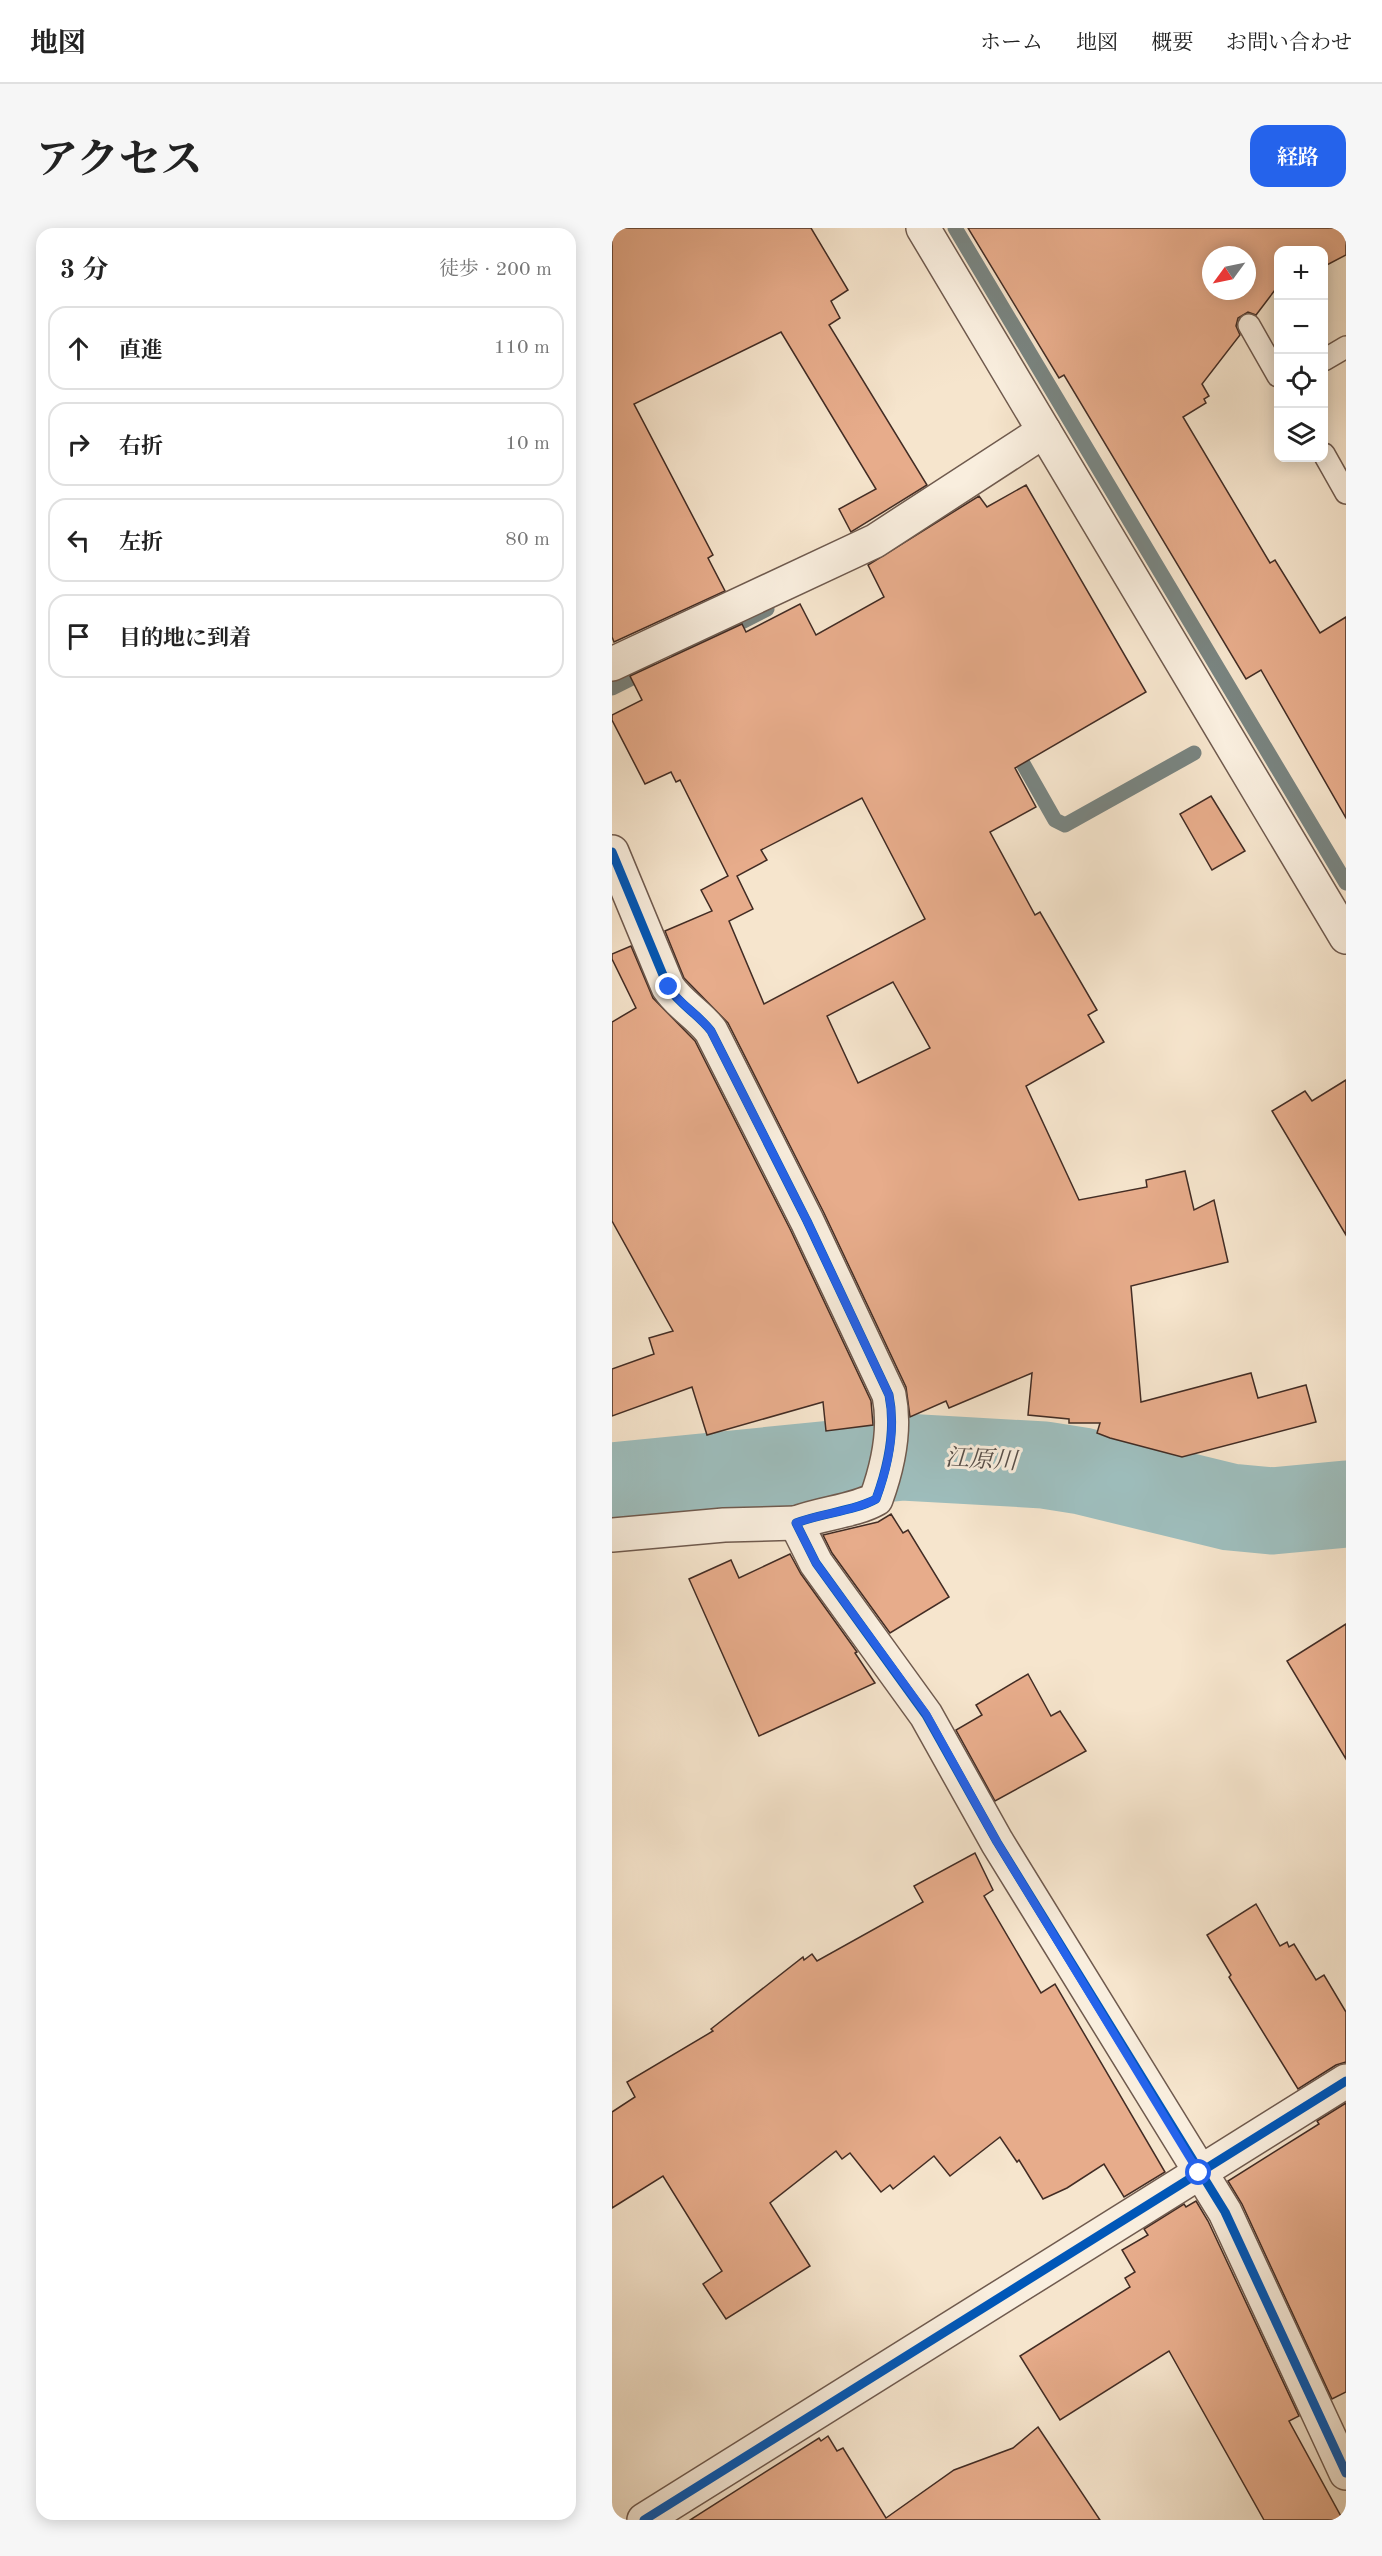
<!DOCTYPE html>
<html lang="ja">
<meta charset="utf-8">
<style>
body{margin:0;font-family:"Old Standard TT","Noto Serif JP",serif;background:#f6f6f6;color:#222}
.controls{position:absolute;right:18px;top:18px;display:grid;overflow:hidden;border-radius:12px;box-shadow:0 3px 15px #0003}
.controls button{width:54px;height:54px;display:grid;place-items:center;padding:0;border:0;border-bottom:2px solid #e0e0e0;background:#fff;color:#222;font:30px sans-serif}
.compass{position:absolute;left:590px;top:18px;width:54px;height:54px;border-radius:50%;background:#fff;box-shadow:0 3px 15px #0003;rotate:237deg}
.stop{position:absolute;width:18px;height:18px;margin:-14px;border:4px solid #2563eb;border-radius:50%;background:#fff}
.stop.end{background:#2563eb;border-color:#fff;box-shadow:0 2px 6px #0008}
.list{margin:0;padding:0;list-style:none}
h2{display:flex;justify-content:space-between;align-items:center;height:78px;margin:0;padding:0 24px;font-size:26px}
h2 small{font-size:20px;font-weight:400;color:#767676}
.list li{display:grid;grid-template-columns:39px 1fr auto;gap:18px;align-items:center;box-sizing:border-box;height:84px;margin:0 12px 12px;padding:0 12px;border:2px solid #e0e0e0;border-radius:18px}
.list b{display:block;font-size:22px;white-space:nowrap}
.list em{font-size:20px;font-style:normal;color:#767676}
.icon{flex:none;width:33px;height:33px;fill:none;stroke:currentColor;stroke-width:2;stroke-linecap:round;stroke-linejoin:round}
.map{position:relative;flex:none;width:734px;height:2292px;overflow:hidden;border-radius:18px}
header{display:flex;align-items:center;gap:36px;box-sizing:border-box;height:84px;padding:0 30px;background:#fff;border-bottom:2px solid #e0e0e0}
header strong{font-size:28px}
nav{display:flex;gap:33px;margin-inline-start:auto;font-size:21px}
.intro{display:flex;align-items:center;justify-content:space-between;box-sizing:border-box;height:144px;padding:0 36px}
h1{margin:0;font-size:42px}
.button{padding:15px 27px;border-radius:18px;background:#2563eb;color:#fff;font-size:21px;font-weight:700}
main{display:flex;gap:36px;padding:0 36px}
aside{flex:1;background:#fff;border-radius:18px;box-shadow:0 3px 15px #0003}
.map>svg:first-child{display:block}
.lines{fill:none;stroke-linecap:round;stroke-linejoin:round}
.stream{stroke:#798480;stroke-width:15}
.river{stroke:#9ebebd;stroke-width:87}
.building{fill:#e7ac8b;stroke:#422c24;stroke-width:1.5;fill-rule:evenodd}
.lane-casing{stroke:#6f5a4e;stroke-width:24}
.street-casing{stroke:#6f5a4e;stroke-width:36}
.lane{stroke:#f9eede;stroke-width:21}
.street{stroke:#f9eede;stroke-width:33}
.cycleway-casing{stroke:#f9eede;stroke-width:13}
.cycleway{stroke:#0057b8;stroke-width:9}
.route{stroke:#2563eb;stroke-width:8}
.labels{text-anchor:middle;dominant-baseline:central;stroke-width:6;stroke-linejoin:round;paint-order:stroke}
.water-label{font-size:24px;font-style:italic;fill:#59504a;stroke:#f9eede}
</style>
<header>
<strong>地図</strong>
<nav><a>ホーム</a><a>地図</a><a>概要</a><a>お問い合わせ</a></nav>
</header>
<div class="intro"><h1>アクセス</h1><a class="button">経路</a></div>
<main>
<aside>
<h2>3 分<small>徒歩 · 200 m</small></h2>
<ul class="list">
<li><svg class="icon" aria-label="ahead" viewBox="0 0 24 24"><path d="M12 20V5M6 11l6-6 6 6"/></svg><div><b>直進</b></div><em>110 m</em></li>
<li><svg class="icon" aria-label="right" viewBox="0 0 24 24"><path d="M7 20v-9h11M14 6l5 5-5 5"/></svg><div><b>右折</b></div><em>10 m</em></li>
<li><svg class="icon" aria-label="left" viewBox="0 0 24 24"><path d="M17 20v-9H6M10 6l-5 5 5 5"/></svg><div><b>左折</b></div><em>80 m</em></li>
<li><svg class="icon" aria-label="arrive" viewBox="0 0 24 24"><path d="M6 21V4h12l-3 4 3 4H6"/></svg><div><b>目的地に到着</b></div></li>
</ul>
</aside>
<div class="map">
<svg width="734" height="2292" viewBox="0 0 734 2292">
<rect width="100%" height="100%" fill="#f6e5cd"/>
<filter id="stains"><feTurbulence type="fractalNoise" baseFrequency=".00333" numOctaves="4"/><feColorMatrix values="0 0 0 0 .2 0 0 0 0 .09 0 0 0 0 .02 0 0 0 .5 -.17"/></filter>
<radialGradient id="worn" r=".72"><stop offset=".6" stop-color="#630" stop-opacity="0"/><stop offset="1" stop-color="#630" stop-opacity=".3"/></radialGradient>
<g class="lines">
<g class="stream">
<polyline points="343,0 734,655"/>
<polyline points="67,426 155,381"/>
<polyline points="0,460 38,441"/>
<polyline points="401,518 443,592 453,597 582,525"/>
</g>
<polyline class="river" points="0,1258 291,1229 432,1237 470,1243 618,1279 660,1283 734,1276"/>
</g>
<g class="building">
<polygon points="0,0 199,0 236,62 219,73 228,90 217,97 315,257 239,304 227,281 264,261 169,104 22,176 101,327 96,330 113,363 2,414 0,409"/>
<path d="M 356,0 L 734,0 L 734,27 L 711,39 L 711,22 L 666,22 L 666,58 L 644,87 L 636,84 L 626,90 L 624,98 L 628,107 L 590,156 L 597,168 L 592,171 L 594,175 L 571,189 L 658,335 L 663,332 L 708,405 L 734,389 L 734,590 L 649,442 L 634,451 L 452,147 L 447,150 ZM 599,27 L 635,27 L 635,63 L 599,63 Z"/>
<path d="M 414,257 L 534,464 L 403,540 L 424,579 L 378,604 L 423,687 L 428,684 L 485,782 L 476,787 L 492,814 L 414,858 L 467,972 L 535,959 L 534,952 L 573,943 L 582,982 L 602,972 L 616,1034 L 519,1058 L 529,1174 L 639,1145 L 646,1170 L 694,1157 L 704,1194 L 570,1229 L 498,1210 L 485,1205 L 488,1195 L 457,1195 L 457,1191 L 416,1187 L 420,1145 L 337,1180 L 334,1173 L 298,1189 L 294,1159 L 212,985 L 116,795 L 72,750 L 53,703 L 100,683 L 89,662 L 116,648 L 68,552 L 64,554 L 59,544 L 33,556 L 0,492 L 0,487 L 30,472 L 18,448 L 130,396 L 134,404 L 188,376 L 204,407 L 272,369 L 256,337 L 367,268 L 375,279 ZM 250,570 L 313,691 L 152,776 L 117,693 L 141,681 L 125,648 L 155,632 L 149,622 ZM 281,754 L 318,820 L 246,855 L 215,788 Z"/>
<polygon points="599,568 633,623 600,642 568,586"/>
<polygon points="19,718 41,770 83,813 178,1001 259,1173 261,1197 214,1203 211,1174 95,1207 80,1159 0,1188 0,1141 42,1126 37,1110 61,1103 0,993 0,794 24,780 0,731 0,726"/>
<polygon points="734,852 734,1007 660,883 693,863 700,873"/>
<polygon points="279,1286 291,1305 296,1302 337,1369 278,1405 220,1325 211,1307 266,1294"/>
<polygon points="178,1326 189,1346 245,1424 243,1425 263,1455 147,1508 77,1351 119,1332 127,1350"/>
<polygon points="734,1396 734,1531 675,1433"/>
<polygon points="416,1446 439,1488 448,1483 474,1523 383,1573 344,1502 370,1487 364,1477"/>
<polygon points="363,1625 381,1662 372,1668 429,1765 443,1756 553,1944 512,1969 492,1936 455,1960 431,1971 407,1932 405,1934 388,1909 338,1948 322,1928 281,1961 278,1957 269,1964 238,1925 230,1931 224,1923 158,1975 198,2038 114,2091 91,2056 110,2043 51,1948 0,1980 0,1884 23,1869 15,1854 101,1803 99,1801 191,1729 192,1732 200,1726 205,1733 311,1674 302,1658"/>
<polygon points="644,1676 668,1718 675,1714 677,1719 682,1716 704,1752 712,1747 734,1784 734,1834 724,1837 686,1861 617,1749 619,1747 595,1707"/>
<polygon points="734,1875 734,2164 720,2171 630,1976 616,1953 707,1896 705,1893"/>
<polygon points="584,1973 596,1993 687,2188 677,2193 731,2292 652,2292 557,2123 448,2192 408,2128 518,2059 513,2050 523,2044 510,2022 536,2007 532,2001 572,1976 574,1979"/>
<polygon points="426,2199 488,2292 78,2292 207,2210 209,2213 216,2208 225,2223 231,2220 274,2290 342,2242 401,2220"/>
</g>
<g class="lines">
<defs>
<g id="lane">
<polyline points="637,97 666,148"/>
<polyline points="712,132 734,119"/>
<polyline points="712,226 734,265"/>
</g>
<g id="street">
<polyline points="311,0 734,709"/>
<polyline points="0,436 263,313 432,203"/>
<path d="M 0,624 L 56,759 C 68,777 86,786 99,803 L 195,993 L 277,1167 C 284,1201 276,1238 264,1271 C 243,1283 210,1285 184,1295 L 204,1335 L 314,1487 L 385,1614 L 613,1984 L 734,2245"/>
<polyline points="0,1307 112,1297 184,1295"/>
<polyline points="32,2292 734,1853"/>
</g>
</defs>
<use href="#lane" class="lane-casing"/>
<use href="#street" class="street-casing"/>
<use href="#lane" class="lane"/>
<use href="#street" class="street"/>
<defs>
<g id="cycleway">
<path d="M 0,624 L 56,759 C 68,777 86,786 99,803 L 195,993 L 277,1167 C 284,1201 276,1238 264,1271 C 243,1283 210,1285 184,1295 L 204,1335 L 314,1487 L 385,1614 L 613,1984 L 734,2245"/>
<polyline points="32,2292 734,1853"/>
</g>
</defs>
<use href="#cycleway" class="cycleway-casing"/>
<use href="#cycleway" class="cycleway"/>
</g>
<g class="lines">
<path class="route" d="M 57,759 C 68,777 86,786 99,803 L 195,993 L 277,1167 C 284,1201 276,1239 264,1271 C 243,1283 210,1285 184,1295 L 204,1335 L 314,1486 L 385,1614 L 587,1945"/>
</g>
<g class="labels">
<g class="water-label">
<text transform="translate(369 1233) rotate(3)">江原川</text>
</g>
</g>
<rect width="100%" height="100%" filter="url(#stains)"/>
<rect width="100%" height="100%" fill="url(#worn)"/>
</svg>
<div class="controls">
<button>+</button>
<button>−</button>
<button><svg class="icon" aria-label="locate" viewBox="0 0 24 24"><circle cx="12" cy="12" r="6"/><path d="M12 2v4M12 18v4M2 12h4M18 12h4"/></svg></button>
<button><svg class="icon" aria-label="layers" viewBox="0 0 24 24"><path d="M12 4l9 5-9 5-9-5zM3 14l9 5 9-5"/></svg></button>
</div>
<svg class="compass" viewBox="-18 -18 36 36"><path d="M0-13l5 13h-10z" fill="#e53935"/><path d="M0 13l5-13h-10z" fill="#767676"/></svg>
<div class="stop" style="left:587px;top:1945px"></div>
<div class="stop end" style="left:57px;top:759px"></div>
</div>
</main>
